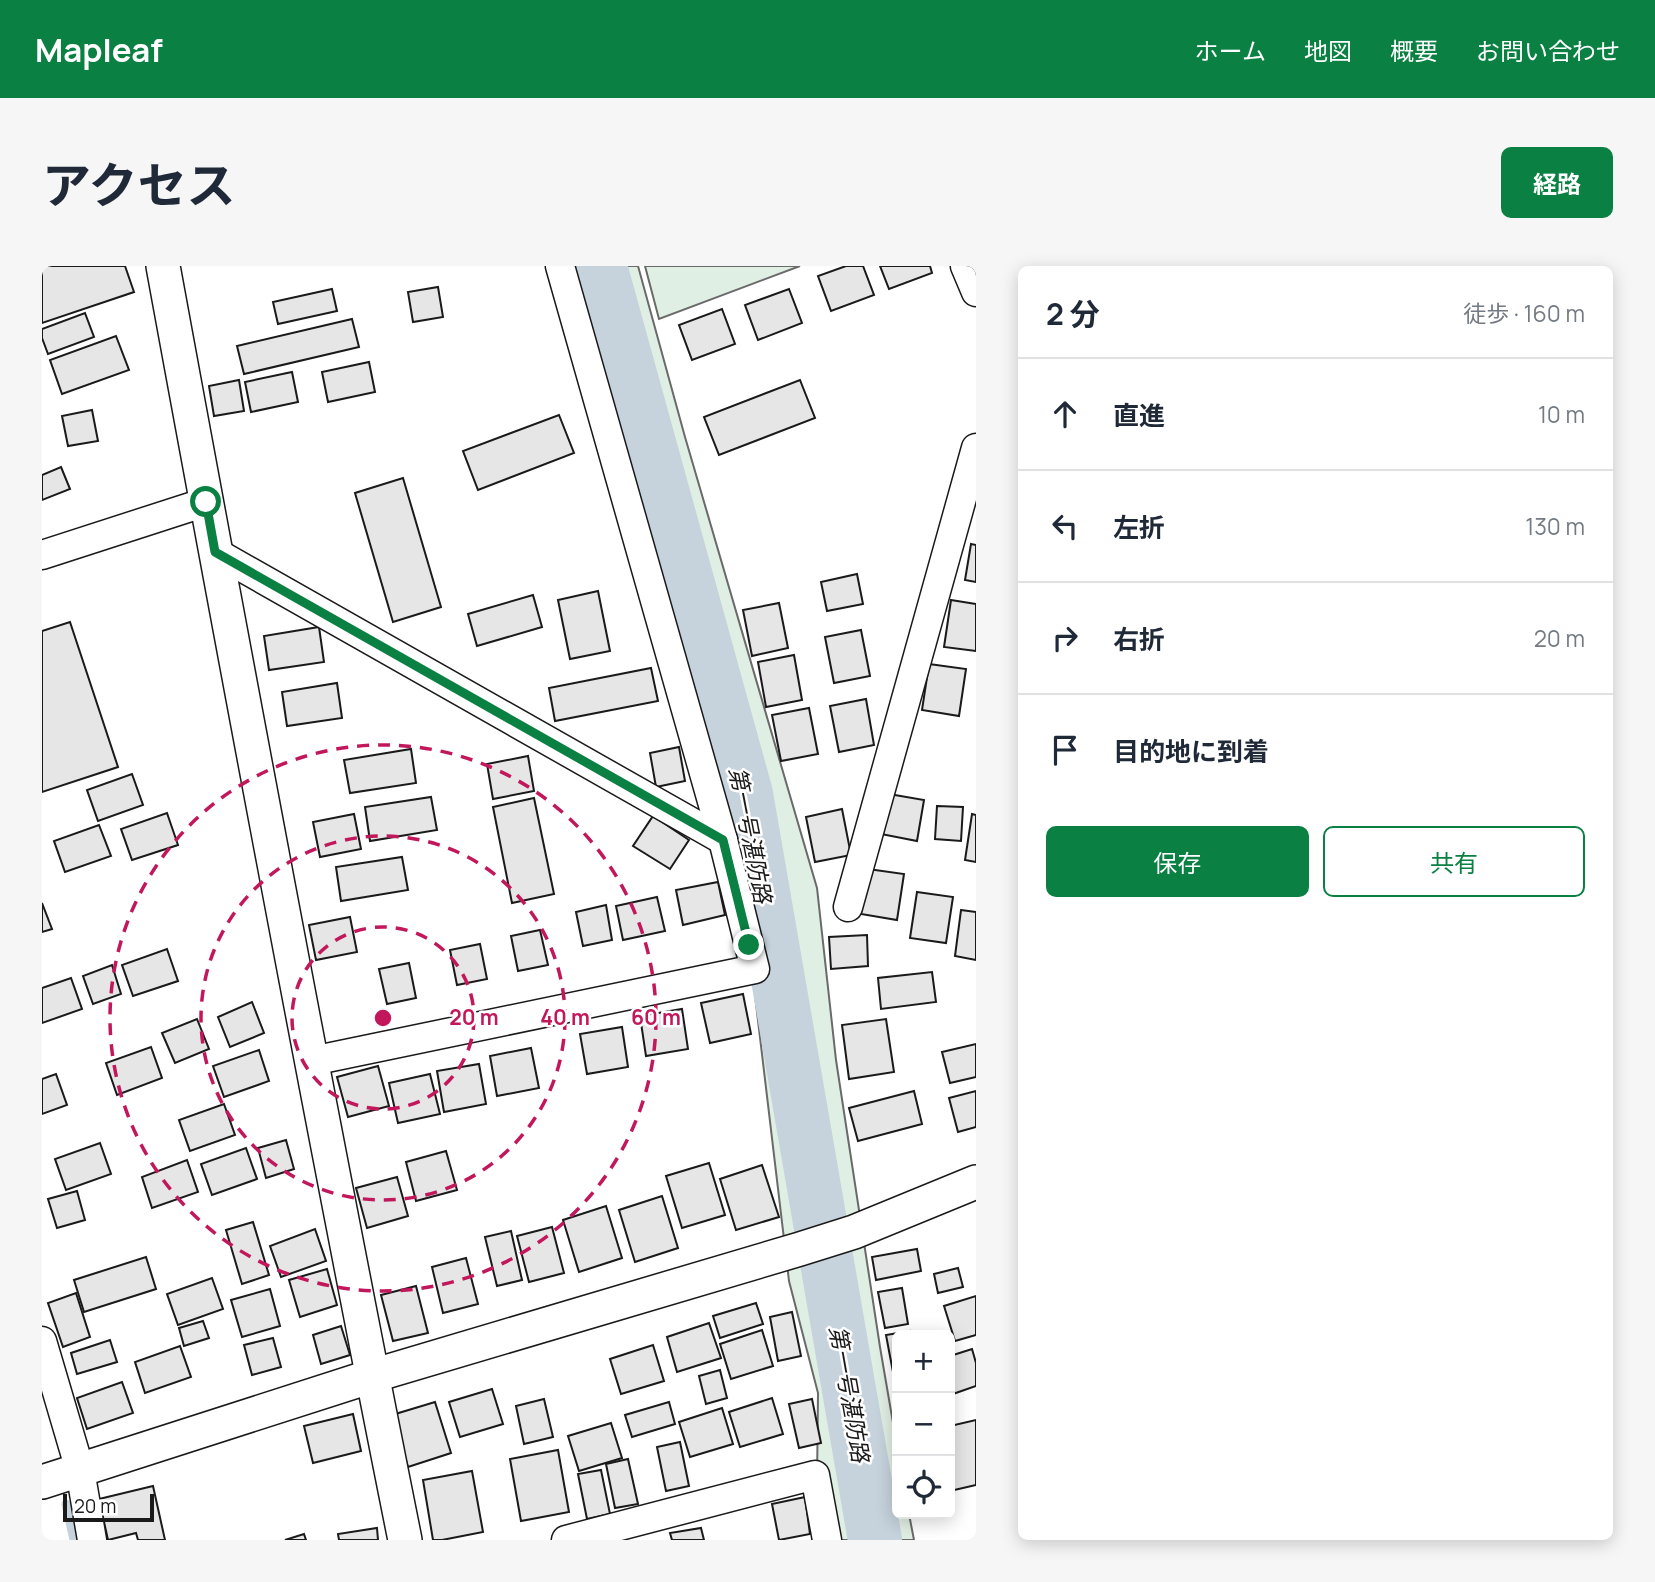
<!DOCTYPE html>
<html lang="ja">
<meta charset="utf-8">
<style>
body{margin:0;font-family:Manrope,"Noto Sans JP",sans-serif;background:#f6f6f7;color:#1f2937}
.controls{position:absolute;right:21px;bottom:21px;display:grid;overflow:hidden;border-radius:10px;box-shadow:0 4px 18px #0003}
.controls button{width:63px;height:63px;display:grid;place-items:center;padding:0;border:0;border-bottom:2px solid #e0e1e3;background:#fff;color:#1f2937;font:35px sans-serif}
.scale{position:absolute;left:21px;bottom:18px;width:91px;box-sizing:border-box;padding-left:7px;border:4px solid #1a1a1a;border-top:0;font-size:19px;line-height:24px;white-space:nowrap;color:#1a1a1a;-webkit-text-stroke:5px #fff;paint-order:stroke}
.stop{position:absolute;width:21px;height:21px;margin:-16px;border:5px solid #0b8043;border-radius:50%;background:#fff}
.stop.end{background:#0b8043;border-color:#fff;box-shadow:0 2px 7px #0008}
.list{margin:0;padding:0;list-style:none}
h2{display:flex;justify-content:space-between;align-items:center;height:91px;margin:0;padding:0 28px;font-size:30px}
h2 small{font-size:23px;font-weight:400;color:#747a83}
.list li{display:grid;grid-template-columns:46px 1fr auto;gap:21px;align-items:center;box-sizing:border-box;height:112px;padding:0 28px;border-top:2px solid #e0e1e3}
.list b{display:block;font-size:26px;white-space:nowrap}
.list em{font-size:23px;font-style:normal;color:#747a83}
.actions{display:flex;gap:14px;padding:21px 28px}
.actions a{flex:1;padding:16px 0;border:2px solid #0b8043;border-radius:10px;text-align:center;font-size:24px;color:#0b8043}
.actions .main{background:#0b8043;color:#fff}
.icon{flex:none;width:38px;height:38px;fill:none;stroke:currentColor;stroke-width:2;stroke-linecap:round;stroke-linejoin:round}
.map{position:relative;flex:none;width:934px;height:1274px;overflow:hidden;border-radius:10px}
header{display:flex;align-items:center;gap:42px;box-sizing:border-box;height:98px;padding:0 35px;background:#0b8043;color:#fff}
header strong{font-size:33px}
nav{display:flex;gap:38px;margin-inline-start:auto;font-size:24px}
.intro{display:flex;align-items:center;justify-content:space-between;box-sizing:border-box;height:168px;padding:0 42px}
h1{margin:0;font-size:49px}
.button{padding:18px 32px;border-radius:10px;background:#0b8043;color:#fff;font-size:24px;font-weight:700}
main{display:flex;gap:42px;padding:0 42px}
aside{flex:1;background:#fff;border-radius:10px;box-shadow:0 4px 18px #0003}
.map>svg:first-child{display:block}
.green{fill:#e0efe3;stroke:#6a6a6a;stroke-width:2}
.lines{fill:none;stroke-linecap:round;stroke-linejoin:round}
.stream{stroke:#c6d2dc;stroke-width:9}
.river{stroke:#c6d2dc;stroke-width:54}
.building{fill:#e6e6e6;stroke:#1a1a1a;stroke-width:2}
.minor-casing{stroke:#1a1a1a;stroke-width:31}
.tertiary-casing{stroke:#1a1a1a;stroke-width:36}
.minor{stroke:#fff;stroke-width:28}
.tertiary{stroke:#fff;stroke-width:33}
.route{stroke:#0b8043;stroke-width:9}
.ring{fill:none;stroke:#c2185b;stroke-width:3.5;stroke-dasharray:12 9}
.labels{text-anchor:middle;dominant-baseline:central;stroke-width:5;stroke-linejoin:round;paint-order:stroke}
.water-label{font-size:23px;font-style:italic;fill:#1a1a1a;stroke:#fff}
.centre{fill:#c2185b;stroke:#fff;stroke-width:3.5}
.ring-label{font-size:21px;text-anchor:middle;font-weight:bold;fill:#c2185b;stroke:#fff;stroke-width:5;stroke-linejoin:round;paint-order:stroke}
</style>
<header>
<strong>Mapleaf</strong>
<nav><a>ホーム</a><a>地図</a><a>概要</a><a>お問い合わせ</a></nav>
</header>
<div class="intro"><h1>アクセス</h1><a class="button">経路</a></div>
<main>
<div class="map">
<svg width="934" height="1274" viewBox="0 0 934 1274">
<rect width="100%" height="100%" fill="#fff"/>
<g class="green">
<polygon points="518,0 596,0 643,171 775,622 794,794 838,1081 855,1180 855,1248 867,1248 872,1274 785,1274 775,1219 776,1127 747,1015 707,679"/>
<polygon points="603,0 758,0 617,53"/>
</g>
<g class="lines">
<polyline class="stream" points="24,1238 32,1274"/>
<polyline class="river" points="558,0 704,528 833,1274"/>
</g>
<g class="building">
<polygon points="0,0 83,0 92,26 0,57"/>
<polygon points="804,0 821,0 832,29 789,45 776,10"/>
<polygon points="838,0 888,0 890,7 847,23"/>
<polygon points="396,21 401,51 371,56 366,26"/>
<polygon points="290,23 295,45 236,58 231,36"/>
<polygon points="747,23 760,57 716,74 703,39"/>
<polygon points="680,43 693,78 650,94 637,59"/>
<polygon points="43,47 52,71 6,88 0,72 0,63"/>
<polygon points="310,53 317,81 202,108 195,80"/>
<polygon points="74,70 87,104 20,128 8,94"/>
<polygon points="327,96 333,126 286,136 280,106"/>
<polygon points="250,106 256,136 209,146 203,116"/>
<polygon points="197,114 202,145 172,150 167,120"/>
<polygon points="758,114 773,152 677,189 662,151"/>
<polygon points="50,144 56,175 26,180 20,150"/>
<polygon points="517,149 532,187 436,224 421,185"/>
<polygon points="19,201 28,223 0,234 0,209"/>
<polygon points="361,212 399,341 351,356 313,227"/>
<polygon points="929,278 934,279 934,316 923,314"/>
<polygon points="815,308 821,338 785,345 779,316"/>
<polygon points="556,325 568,385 528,393 516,334"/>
<polygon points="491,329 500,361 435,380 426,348"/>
<polygon points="909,334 934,338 934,385 902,381"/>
<polygon points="737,337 746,382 710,390 701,344"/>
<polygon points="28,356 76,501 0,526 0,365"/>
<polygon points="277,361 282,396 227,404 222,370"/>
<polygon points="819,364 828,410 792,417 783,371"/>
<polygon points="752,389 760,434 724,441 716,396"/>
<polygon points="887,398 924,403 917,450 880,444"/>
<polygon points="609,402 616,435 513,455 507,422"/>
<polygon points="295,417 300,452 245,460 240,426"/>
<polygon points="824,433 832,479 797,486 788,440"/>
<polygon points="767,442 776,488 739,495 730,449"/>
<polygon points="637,481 643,515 614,521 608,487"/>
<polygon points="369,483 374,517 308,527 302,494"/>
<polygon points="486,490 492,525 451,533 445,498"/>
<polygon points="90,508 101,539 56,555 45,524"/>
<polygon points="847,528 882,534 875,575 839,568"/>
<polygon points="389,531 395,564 328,575 323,541"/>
<polygon points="492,532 512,628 470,637 451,541"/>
<polygon points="895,540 921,541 919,575 893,573"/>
<polygon points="800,543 809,589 773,596 764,551"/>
<polygon points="125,547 136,579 90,594 79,563"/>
<polygon points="312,548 319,583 278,591 271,556"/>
<polygon points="930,548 934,549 934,596 923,594"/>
<polygon points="611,550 647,574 628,603 591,580"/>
<polygon points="57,559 69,590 23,606 12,575"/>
<polygon points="360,591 366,624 299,635 294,601"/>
<polygon points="826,603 862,608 855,654 819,648"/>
<polygon points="676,616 683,649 641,659 634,624"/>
<polygon points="875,626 911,631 904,677 868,672"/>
<polygon points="615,631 623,665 581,674 574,640"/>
<polygon points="0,637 10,663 0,666"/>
<polygon points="564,639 570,674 541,680 534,646"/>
<polygon points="919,644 934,646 934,694 913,690"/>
<polygon points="308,651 315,686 274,694 267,659"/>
<polygon points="498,664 506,699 476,705 469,670"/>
<polygon points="825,669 826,700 789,703 787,671"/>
<polygon points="438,678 445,713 415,719 408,684"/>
<polygon points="125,683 136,715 91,730 80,699"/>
<polygon points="367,697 374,732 345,738 337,703"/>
<polygon points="70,699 79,728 51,738 41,710"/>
<polygon points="890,706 894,736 839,743 836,712"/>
<polygon points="29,712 40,743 0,757 0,722"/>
<polygon points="701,728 709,768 668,777 659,737"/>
<polygon points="210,736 222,767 188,781 176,751"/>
<polygon points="640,743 646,783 604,790 598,750"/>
<polygon points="155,753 167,783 133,797 120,767"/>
<polygon points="844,753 852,806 807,813 800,759"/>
<polygon points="580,761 586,801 545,808 538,768"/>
<polygon points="934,778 934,811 908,817 900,786"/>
<polygon points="109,781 120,812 75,829 64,797"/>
<polygon points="489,782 497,822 455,830 448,790"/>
<polygon points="217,784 227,815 182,831 171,800"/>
<polygon points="437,798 444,838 402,846 395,805"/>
<polygon points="336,800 347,840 306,851 295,811"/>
<polygon points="14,808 25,839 0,848 0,813"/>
<polygon points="388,808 398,848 356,857 347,817"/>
<polygon points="872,825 880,858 816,875 807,842"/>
<polygon points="934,825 934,861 916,866 907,832"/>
<polygon points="182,838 193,869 148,885 137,854"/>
<polygon points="244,874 252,903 224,912 216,882"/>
<polygon points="58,877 69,908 24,924 13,893"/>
<polygon points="204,882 215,913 170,929 159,898"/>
<polygon points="404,885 415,924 374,935 364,896"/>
<polygon points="145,894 156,926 110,942 100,911"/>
<polygon points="667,897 683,949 640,962 624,910"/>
<polygon points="720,899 737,951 694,964 678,913"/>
<polygon points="355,911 366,950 325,962 314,922"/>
<polygon points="35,925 43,954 15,962 6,933"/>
<polygon points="620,930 636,982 593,996 577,944"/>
<polygon points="564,940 580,992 537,1006 521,954"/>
<polygon points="211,956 227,1009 200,1018 184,964"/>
<polygon points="510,961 522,1007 487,1016 475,970"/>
<polygon points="273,963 284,995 239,1011 228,980"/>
<polygon points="469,965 480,1014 455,1020 443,971"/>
<polygon points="875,983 879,1005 834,1014 830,991"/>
<polygon points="104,991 114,1023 42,1046 32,1014"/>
<polygon points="424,992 436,1038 401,1047 390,1001"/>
<polygon points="916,1002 921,1021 896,1027 892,1008"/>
<polygon points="285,1003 295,1039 258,1051 247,1014"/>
<polygon points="170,1012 181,1043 136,1059 125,1028"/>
<polygon points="374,1020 386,1067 351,1075 339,1029"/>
<polygon points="860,1022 866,1058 843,1062 836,1026"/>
<polygon points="228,1023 238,1060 200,1071 189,1034"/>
<polygon points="34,1027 48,1071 21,1081 6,1037"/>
<polygon points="934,1030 934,1069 913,1075 902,1040"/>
<polygon points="714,1037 721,1058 678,1072 671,1050"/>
<polygon points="750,1046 759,1090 736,1095 728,1051"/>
<polygon points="161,1055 167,1072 142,1080 137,1062"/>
<polygon points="667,1057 679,1092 635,1106 625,1071"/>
<polygon points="299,1060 308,1089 279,1098 271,1069"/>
<polygon points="720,1064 731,1100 689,1113 678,1078"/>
<polygon points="868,1065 868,1069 855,1069 855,1105 851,1106 844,1069"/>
<polygon points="231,1072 239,1101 210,1109 202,1079"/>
<polygon points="68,1074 75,1096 35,1108 29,1087"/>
<polygon points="611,1079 622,1115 579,1128 568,1093"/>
<polygon points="138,1080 149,1111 103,1127 93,1096"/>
<polygon points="930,1083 934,1097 934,1120 908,1129 908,1090"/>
<polygon points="678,1104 685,1132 664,1138 657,1110"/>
<polygon points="80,1116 91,1147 45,1163 35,1132"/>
<polygon points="450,1123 461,1158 418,1171 407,1136"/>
<polygon points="730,1132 741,1168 698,1181 687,1146"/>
<polygon points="502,1133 511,1171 482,1178 474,1140"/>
<polygon points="770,1133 779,1177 757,1182 747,1138"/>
<polygon points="393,1136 409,1187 366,1201 350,1149"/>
<polygon points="627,1136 633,1158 590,1171 583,1149"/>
<polygon points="680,1142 691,1178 648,1191 637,1156"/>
<polygon points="311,1148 319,1185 271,1197 262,1160"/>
<polygon points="934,1154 934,1219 908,1225 908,1160"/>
<polygon points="569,1157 580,1192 537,1205 526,1170"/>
<polygon points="638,1176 647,1220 624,1225 615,1181"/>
<polygon points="516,1184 527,1246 479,1255 468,1193"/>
<polygon points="586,1193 596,1238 573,1242 564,1198"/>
<polygon points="559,1204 568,1248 545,1253 536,1208"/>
<polygon points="430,1205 441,1266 400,1274 391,1274 381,1214"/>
<polygon points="111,1220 123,1274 96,1274 94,1267 66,1274 57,1233"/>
<polygon points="763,1231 768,1268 737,1274 730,1238"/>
<polygon points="335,1262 336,1274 297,1274 296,1268"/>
<polygon points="659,1262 662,1274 630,1274 628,1267"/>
<polygon points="262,1268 264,1274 243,1274"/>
</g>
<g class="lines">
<defs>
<g id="minor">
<polyline points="923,0 934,26"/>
<polyline points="173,286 681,574"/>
<polyline points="0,289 164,236"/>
<polyline points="806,641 934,182"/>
<polyline points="270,795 713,703 681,574 518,0"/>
<polyline points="0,1075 38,1204 50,1274"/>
<polyline points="524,1274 773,1209 785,1274"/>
</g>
<g id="tertiary">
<path d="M 121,0 C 199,425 278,850 363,1274"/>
<polyline points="0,1216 330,1110 758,983 812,966 934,916"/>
</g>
</defs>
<use href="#minor" class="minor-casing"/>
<use href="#tertiary" class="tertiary-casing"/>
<use href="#minor" class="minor"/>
<use href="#tertiary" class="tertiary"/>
</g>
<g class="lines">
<polyline class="route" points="164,236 173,286 681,574 707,679"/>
</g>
<g class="ring">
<circle cx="341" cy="752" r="91"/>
<circle cx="341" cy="752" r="182"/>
<circle cx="341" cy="752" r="273"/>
</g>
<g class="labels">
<g class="water-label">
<text transform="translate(709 569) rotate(79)">第一号湛防路</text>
<text transform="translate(808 1128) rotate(80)">第一号湛防路</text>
</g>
</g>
<circle cx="341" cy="752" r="10" class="centre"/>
<g class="ring-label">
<text x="432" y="759">20 m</text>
<text x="523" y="759">40 m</text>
<text x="614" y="759">60 m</text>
</g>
</svg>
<div class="controls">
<button>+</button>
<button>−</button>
<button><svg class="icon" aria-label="locate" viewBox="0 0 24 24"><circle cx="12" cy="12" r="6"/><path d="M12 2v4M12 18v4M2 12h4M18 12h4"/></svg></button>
</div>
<div class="scale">20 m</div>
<div class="stop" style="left:164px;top:236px"></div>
<div class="stop end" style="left:707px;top:679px"></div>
</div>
<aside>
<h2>2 分<small>徒歩 · 160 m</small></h2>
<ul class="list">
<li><svg class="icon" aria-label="ahead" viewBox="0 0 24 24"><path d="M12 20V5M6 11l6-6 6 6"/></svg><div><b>直進</b></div><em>10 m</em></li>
<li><svg class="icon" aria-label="left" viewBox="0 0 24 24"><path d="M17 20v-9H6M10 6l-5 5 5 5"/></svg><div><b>左折</b></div><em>130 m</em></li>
<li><svg class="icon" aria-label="right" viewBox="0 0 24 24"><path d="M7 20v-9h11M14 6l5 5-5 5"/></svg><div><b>右折</b></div><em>20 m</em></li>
<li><svg class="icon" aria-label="arrive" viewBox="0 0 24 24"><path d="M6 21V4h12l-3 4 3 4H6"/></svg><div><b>目的地に到着</b></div></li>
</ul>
<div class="actions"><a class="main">保存</a><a>共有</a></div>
</aside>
</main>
